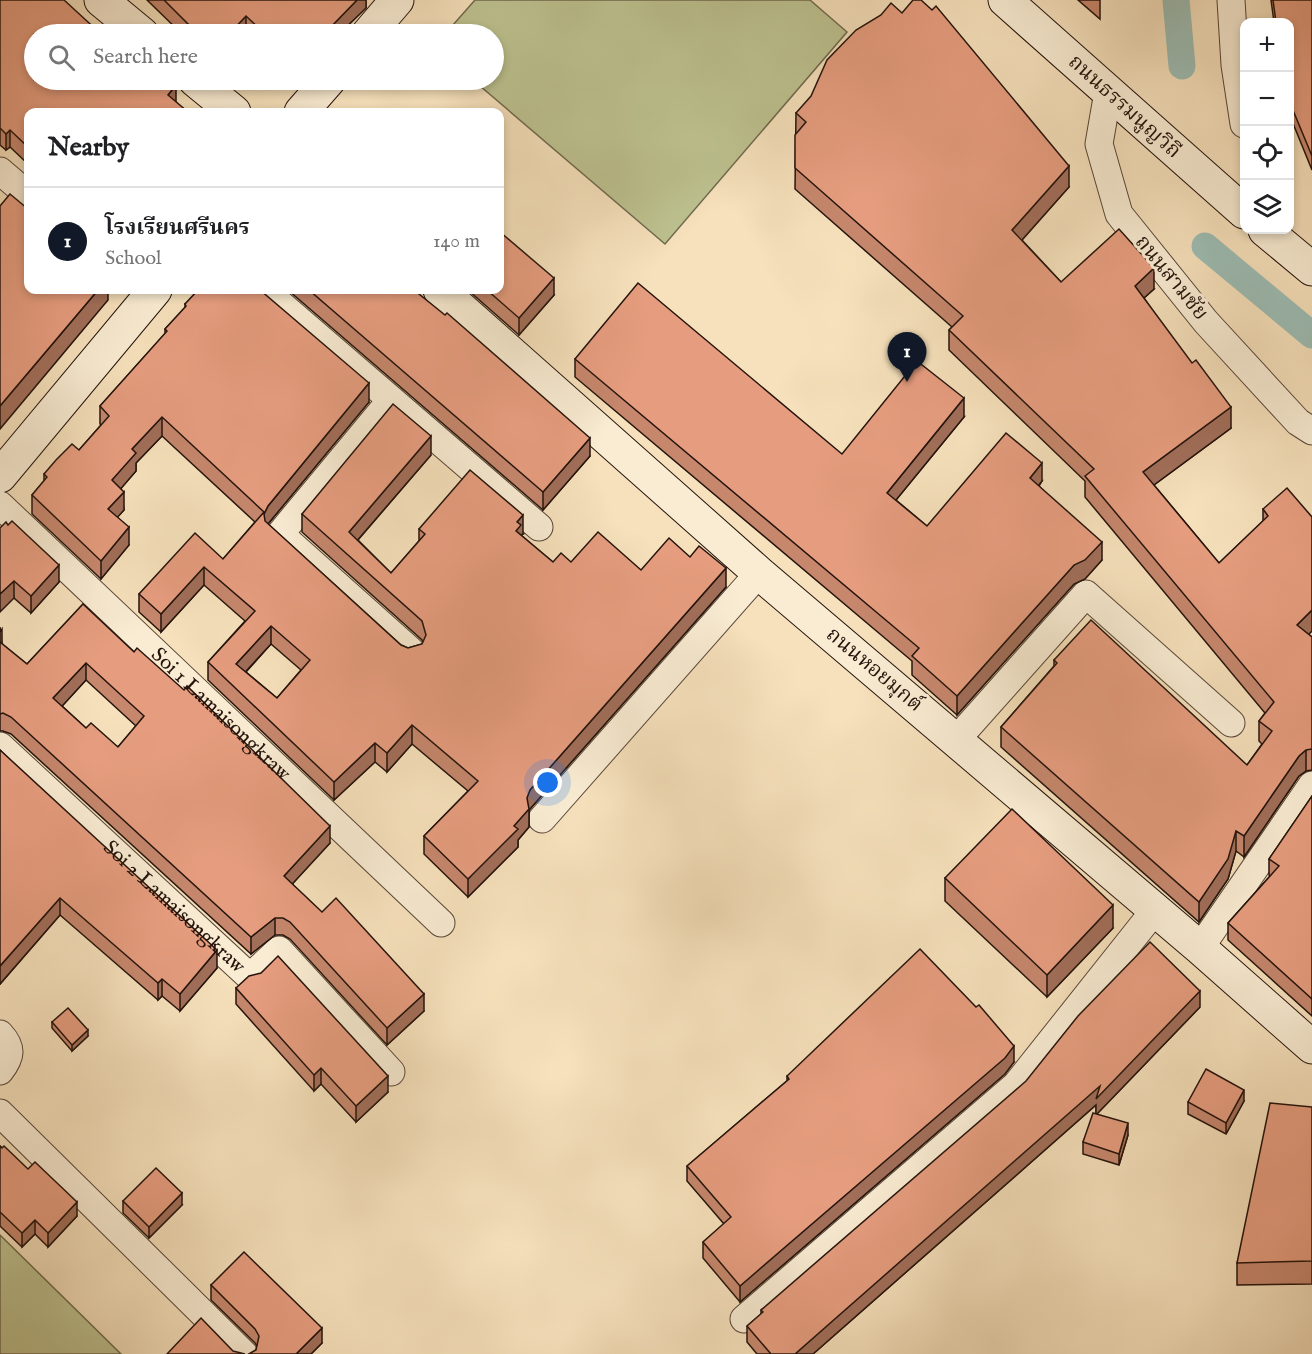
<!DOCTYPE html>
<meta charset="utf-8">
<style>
body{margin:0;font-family:"IM FELL English","Noto Serif Thai",serif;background:#f2f2f2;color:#202124}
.controls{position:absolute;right:18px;top:18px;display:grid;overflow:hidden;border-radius:12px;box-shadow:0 3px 9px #0003}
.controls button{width:54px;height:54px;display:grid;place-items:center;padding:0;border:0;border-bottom:2px solid #e0e0e0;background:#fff;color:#202124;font:30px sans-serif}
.you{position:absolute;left:548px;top:783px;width:21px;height:21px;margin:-15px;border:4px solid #fff;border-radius:50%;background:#1a73e8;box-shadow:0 0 0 9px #1a73e833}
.badge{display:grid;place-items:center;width:39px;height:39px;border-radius:50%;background:#111827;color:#fff;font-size:20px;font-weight:700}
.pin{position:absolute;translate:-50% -50px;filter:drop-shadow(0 2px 3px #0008)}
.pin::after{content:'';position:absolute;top:32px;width:21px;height:18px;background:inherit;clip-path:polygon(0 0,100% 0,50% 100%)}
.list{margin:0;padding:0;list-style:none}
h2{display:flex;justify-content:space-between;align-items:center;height:78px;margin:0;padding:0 24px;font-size:26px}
h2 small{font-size:20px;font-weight:400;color:#757577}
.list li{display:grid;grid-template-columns:39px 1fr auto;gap:18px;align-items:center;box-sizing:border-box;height:108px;padding:0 24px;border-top:2px solid #e0e0e0}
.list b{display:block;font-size:22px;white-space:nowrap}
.list p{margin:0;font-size:20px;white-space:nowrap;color:#757577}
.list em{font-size:20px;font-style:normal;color:#757577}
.icon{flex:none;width:33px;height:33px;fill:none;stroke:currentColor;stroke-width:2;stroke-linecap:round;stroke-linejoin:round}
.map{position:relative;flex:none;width:1312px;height:1354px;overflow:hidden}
.search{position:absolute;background:#fff;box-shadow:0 3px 9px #0003;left:24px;top:24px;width:480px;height:66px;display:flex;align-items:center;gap:15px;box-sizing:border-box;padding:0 21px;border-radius:33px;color:#757577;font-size:22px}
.panel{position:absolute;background:#fff;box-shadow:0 3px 9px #0003;left:24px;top:108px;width:480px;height:186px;border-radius:12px}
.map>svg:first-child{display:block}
.green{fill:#bdc290;stroke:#706a4e;stroke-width:1.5}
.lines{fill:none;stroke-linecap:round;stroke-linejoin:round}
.canal{stroke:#9dbdb4;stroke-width:27}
.street-casing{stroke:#584638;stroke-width:29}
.secondary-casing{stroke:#24130c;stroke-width:35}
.street{stroke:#f9ecd3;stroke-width:27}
.secondary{stroke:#f9ecd3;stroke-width:33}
.wall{fill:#c6876d;stroke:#24130c;stroke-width:1.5;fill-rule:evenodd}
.shaded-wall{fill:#a16e59;stroke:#24130c;stroke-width:1.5}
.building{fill:#e69d7f;stroke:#24130c;stroke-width:1.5;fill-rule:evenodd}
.labels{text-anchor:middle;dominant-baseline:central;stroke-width:6;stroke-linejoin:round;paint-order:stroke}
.street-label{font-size:21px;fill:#24130c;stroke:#f9ecd3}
</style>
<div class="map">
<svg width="1312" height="1354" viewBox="0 0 1312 1354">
<rect width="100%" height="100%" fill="#f6e1bc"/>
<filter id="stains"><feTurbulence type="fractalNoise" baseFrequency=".00333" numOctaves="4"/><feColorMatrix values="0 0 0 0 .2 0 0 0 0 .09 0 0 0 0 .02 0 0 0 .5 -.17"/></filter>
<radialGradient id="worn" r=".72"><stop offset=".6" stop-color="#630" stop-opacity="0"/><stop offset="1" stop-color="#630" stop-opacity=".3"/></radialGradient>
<g class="green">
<polygon points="475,0 810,0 847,32 665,244 473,80 494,80 494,34 445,34"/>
<polygon points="0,1235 121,1354 0,1354"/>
</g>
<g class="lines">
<g class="canal">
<polyline points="1176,0 1182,66"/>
<polyline points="1205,246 1312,335"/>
</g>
<defs>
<g id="street">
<polyline points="1231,0 1235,65 1244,124"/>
<polyline points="1108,92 1099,144 1119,214 1206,322 1298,422 1312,431"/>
<polyline points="0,171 28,195"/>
<polyline points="264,290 539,527"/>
<polyline points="391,400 280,534 411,651"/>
<path id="s1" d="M 0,505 L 441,923"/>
<polyline points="956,740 1086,594 1231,723"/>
<path id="s2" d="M 0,746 L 250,977 L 279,950 L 391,1072"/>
<polyline points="542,819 759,573"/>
<polyline points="1200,948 1312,785"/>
<path d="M 0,1034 C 13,1048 11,1057 0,1071"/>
<polyline points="0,1113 244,1354"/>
<polyline points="744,1319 1016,1085 1155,910"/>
</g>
<g id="secondary">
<polyline points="101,0 142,34"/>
<polyline points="1005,0 1244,212"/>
<polyline points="368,34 397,0"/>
<polyline points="195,80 234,112"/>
<polyline points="301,112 329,80"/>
<polyline points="1265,230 1312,269"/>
<polyline points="440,290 759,573 1200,948 1312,1047"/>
<polyline points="0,476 155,290"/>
</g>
</defs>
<use href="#street" class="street-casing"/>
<use href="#secondary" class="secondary-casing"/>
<use href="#street" class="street"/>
<use href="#secondary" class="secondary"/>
</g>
<g class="wall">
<polygon points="0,0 101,34 176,102 28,112 28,164 10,147 6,150 0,145"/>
<polygon points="147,0 366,0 366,8 339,34 248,34 246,33 244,34 182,34"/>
<polygon points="1078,0 1100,0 1100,19"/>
<polygon points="1271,0 1312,0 1312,170 1290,116 1290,22 1274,22"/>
<polygon points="295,80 305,80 300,84"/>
<polygon points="796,113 1069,187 1022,240 1061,282 1154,289 1144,298 1231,428 1154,485 1219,563 1263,521 1263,509 1312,517 1312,631 1308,634 1312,637 1312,770 1306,771 1299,776 1244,857 1236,851 1228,879 1199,922 1001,747 1001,727 1054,666 1054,660 1247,765 1262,744 1259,741 1259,721 1265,713 1085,497 1085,481 949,350 949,330 952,327 795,189"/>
<polygon points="288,290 414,290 590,456 543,510"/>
<polygon points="468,290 500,290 554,295 519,335"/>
<path d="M 185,304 L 369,402 L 268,524 L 401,645 L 408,648 L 422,644 L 423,643 L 422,640 L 302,532 L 302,514 L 431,455 L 358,540 L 391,573 L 419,541 L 419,529 L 523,534 L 521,535 L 553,562 L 571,562 L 641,570 L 690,557 L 726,587 L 530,809 L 529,811 L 529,827 L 518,840 L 518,847 L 468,897 L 424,854 L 424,836 L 468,791 L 412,744 L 387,772 L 375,762 L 334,800 L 208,680 L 208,662 L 245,621 L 204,585 L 161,632 L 139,612 L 139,594 L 223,559 L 255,522 L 162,436 L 136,463 L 136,471 L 121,488 L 124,510 L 117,517 L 129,545 L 101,579 L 32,514 L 32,495 L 44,481 L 44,474 L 79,450 L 101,425 L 100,424 L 100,406 L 165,334 L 165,329 L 185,308 ZM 271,644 L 301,670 L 277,698 L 246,672 Z"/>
<polygon points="575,359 842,454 964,417 896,500 927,526 1042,481 1039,486 1102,560 1085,579 1074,584 957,715 912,675 912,661 575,377"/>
<polygon points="0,528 59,582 31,613 14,598"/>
<path d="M 83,604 L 330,843 L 292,884 L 424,1011 L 387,1045 L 290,939 L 283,935 L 275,935 L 251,954 L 11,734 L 3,731 L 0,731 L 0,627 L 2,644 L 27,664 ZM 86,680 L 136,726 L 118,747 L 86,728 L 62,706 Z"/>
<polygon points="0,750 217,968 180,1011 162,996 158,1000 60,915 0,984"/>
<polygon points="1312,796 1312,1016 1228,940 1228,923 1270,876 1269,875 1269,859"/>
<polygon points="945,878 1113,928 1047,997 945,901"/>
<polygon points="236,988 388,1092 356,1122 321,1084 314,1091 236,1004"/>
<polygon points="1200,1007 1097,1114 1128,1135 1119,1165 1083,1154 1083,1142 1096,1113 1096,1105 813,1354 757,1354 747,1342 747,1326 761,1314 761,1310"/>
<polygon points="52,1022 88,1036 72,1051 52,1028"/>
<polygon points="1014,1062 1005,1074 740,1302 703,1258 703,1242 724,1224 687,1181 687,1166 787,1081 787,1076"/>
<polygon points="1244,1101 1226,1134 1188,1114 1188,1102"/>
<polygon points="1312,1107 1312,1284 1237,1285 1237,1263"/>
<polygon points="0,1146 77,1216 48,1247 35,1234 22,1247 0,1226"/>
<polygon points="123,1201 182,1205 149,1238 123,1213"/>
<polygon points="211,1285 322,1343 311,1354 249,1354 256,1350 257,1346 255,1343 211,1300"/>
</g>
<g class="shaded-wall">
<polygon points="357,0 366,0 366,8 339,34 325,34 325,33"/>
<polygon points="246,16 246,33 244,34 229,34"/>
<polygon points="176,85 176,102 168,112 168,95"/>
<polygon points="10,130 10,147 6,150 6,134"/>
<polygon points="1069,166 1069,187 1012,251 1012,230"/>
<polygon points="1154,268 1154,289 1135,306 1135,286"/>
<polygon points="554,278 554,295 519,335 519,318"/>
<polygon points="98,290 108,290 108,300 0,429 0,406"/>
<polygon points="369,383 369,402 268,524 264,532 264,514 268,506"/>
<polygon points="964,398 964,417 887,511 887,493"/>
<polygon points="1231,407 1231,428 1143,493 1143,472"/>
<polygon points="162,417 162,436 136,463 136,471 112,499 112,480 132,449"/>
<polygon points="431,436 431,455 349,550 349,532"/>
<polygon points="590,438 590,456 543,510 543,492"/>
<polygon points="1042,463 1042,481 1030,496 1030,478"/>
<polygon points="124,492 124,510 108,528 108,509"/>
<polygon points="523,515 523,534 521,535 516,531 517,522"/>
<polygon points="129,527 129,545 101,579 101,561"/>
<polygon points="1102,542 1102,560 1085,579 1074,584 957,715 957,696 1074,565"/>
<polygon points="59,565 59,582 31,613 31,596"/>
<polygon points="204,567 204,585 161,632 161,614"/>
<polygon points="726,568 726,587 530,809 529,811 529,827 518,840 518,847 468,897 468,879 514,826 530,790"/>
<polygon points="14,581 14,598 0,612 0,594"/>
<polygon points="1312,610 1312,631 1297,646 1297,625"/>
<polygon points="271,626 271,644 236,682 236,664"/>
<polygon points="2,629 2,647 0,649 0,632"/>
<polygon points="86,663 86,680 53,716 53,698"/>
<polygon points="412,725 412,744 387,772 387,753"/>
<polygon points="375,743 375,762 334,800 334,782"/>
<polygon points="1306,750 1306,771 1299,776 1244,857 1244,836 1299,756"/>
<polygon points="330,826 330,843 284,893 284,876"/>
<polygon points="1236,831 1236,851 1228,879 1199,922 1199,902"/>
<polygon points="60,898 60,915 0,984 0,966"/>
<polygon points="1113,905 1113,928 1047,997 1047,975"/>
<polygon points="275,918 275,935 251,954 251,937"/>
<polygon points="217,950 217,968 180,1011 180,994"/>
<polygon points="162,979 162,996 158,1000 158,983"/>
<polygon points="1200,991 1200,1007 1096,1115 1096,1105 813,1354 795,1354"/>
<polygon points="424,994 424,1011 387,1045 387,1028"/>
<polygon points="88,1030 88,1036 72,1051 72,1045"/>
<polygon points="1014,1046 1014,1062 1005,1074 740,1302 740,1286"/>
<polygon points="321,1068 321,1084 314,1091 314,1075"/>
<polygon points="388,1076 388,1092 356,1122 356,1106"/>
<polygon points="1244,1090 1244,1101 1226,1134 1226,1123"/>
<polygon points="1128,1123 1128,1135 1119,1165 1119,1154"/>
<polygon points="182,1193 182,1205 149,1238 149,1227"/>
<polygon points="77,1202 77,1216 48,1247 48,1233"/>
<polygon points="35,1220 35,1234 22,1247 22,1233"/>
<polygon points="322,1328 322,1343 311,1354 296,1354"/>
</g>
<g class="building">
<polygon points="0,0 64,0 101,34 34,34 34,80 170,80 176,85 168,95 188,112 28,112 28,147 10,130 6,134 0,128"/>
<polygon points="164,0 357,0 325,33 327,34 265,34 246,16 229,34 195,34 193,32 194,30"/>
<polygon points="913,0 921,0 932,10 936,6 1069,166 1012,230 1061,282 1119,229 1154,268 1135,286 1192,363 1196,360 1231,407 1143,472 1219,563 1268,516 1263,509 1287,488 1312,517 1312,610 1297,625 1312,637 1312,749 1306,750 1299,756 1244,836 1236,831 1228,859 1199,902 1001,727 1057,663 1054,660 1091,620 1247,765 1272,731 1259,721 1274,702 1085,476 1094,469 949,330 963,316 795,168 795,135 806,122 796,113 811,96 827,60 856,30 881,15 891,3 902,13"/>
<polygon points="1273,0 1312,0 1312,156 1290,103 1290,87 1293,86 1290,77 1290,22 1276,22"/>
<polygon points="10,194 28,209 28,290 98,290 0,406 0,206"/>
<polygon points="500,232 554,278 519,318 487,290 500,290"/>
<polygon points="638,283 842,454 917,361 964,398 887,493 927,526 1006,433 1042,463 1030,478 1102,542 1085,560 1074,565 957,696 912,656 919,648 575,359"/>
<path d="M 198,290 L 260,290 L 369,383 L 268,506 L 264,514 L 265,521 L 401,645 L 408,648 L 422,644 L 426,635 L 422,621 L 302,514 L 393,404 L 431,436 L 349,532 L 391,573 L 425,534 L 419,529 L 470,470 L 523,515 L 517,522 L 521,525 L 516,531 L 553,562 L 561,553 L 571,562 L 598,532 L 641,570 L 669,538 L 690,557 L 699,546 L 726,568 L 530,790 L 527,798 L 529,809 L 514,826 L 518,829 L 468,879 L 424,836 L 478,781 L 412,725 L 387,753 L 375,743 L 334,782 L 208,662 L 255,611 L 204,567 L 161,614 L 139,594 L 195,533 L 223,559 L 264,512 L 162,417 L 132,449 L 136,453 L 112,480 L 124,492 L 108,509 L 129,527 L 101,561 L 32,495 L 47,477 L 44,474 L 56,460 L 72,444 L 79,450 L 109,416 L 100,406 L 167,331 L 165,329 L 186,306 L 185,304 ZM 271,626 L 310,660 L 277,698 L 236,664 Z"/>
<polygon points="309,290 414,290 445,315 447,313 590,438 543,492"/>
<polygon points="12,521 59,565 31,596 14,581 0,594 0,528 6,522 8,525"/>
<path d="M 83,604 L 134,652 L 137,648 L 184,690 L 187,686 L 330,826 L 284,876 L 322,912 L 336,898 L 424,994 L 387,1028 L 290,922 L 283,918 L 275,918 L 251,937 L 11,717 L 3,713 L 0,714 L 0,642 L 27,664 ZM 86,663 L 144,716 L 118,747 L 91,723 L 86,728 L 53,698 Z"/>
<polygon points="0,750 217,950 180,994 162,979 158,983 60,898 0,966"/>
<polygon points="1312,796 1312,999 1228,923 1279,866 1269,859"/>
<polygon points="1012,809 1113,905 1047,975 945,878"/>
<polygon points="1150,942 1200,991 1096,1099 1100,1086 795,1354 771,1354 747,1326 763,1312 761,1310 1026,1081 1078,1016"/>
<polygon points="920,949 976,1007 979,1005 1014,1046 1005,1058 740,1286 703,1242 731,1217 687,1166 789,1079 787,1076"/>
<polygon points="278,956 388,1076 356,1106 321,1068 314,1075 236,988 249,976 261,973"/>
<polygon points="68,1008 88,1030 72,1045 52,1022"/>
<polygon points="1206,1069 1244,1090 1226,1123 1188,1102"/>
<polygon points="1270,1103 1312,1107 1312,1261 1237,1263"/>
<polygon points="1093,1113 1128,1123 1119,1154 1083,1142"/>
<polygon points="0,1146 2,1148 4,1146 28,1169 35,1162 77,1202 48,1233 35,1220 22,1233 0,1212"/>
<polygon points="156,1168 182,1193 149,1227 123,1201"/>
<polygon points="244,1252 322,1328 296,1354 249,1354 256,1350 259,1336 255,1329 211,1285"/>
<polygon points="201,1318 233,1351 245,1354 167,1354"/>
</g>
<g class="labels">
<g class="street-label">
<text transform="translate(1124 107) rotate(42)">ถนนธรรมนูญวิถี</text>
<text transform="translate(1171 278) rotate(51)">ถนนสามชัย</text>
<text transform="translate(874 670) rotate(40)">ถนนหอยมุกต์</text>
<text stroke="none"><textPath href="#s1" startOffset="304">Soi 1 Lamaisongkraw</textPath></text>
<text stroke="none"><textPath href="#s2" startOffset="237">Soi 2 Lamaisongkraw</textPath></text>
</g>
</g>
<rect width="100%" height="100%" filter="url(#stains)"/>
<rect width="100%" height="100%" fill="url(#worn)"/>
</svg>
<div class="controls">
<button>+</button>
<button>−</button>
<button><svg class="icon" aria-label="locate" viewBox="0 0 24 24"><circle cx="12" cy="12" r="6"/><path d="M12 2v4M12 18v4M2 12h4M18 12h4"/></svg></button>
<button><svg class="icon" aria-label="layers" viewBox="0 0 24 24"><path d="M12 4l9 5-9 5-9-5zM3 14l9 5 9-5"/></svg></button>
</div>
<div class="you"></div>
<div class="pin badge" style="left:907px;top:382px">1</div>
<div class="search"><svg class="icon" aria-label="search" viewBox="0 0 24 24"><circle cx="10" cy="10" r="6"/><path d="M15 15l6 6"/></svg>Search here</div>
<section class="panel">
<h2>Nearby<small></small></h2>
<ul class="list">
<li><span class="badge">1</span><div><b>โรงเรียนศรีนคร</b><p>School</p></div><em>140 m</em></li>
</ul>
</section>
</div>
